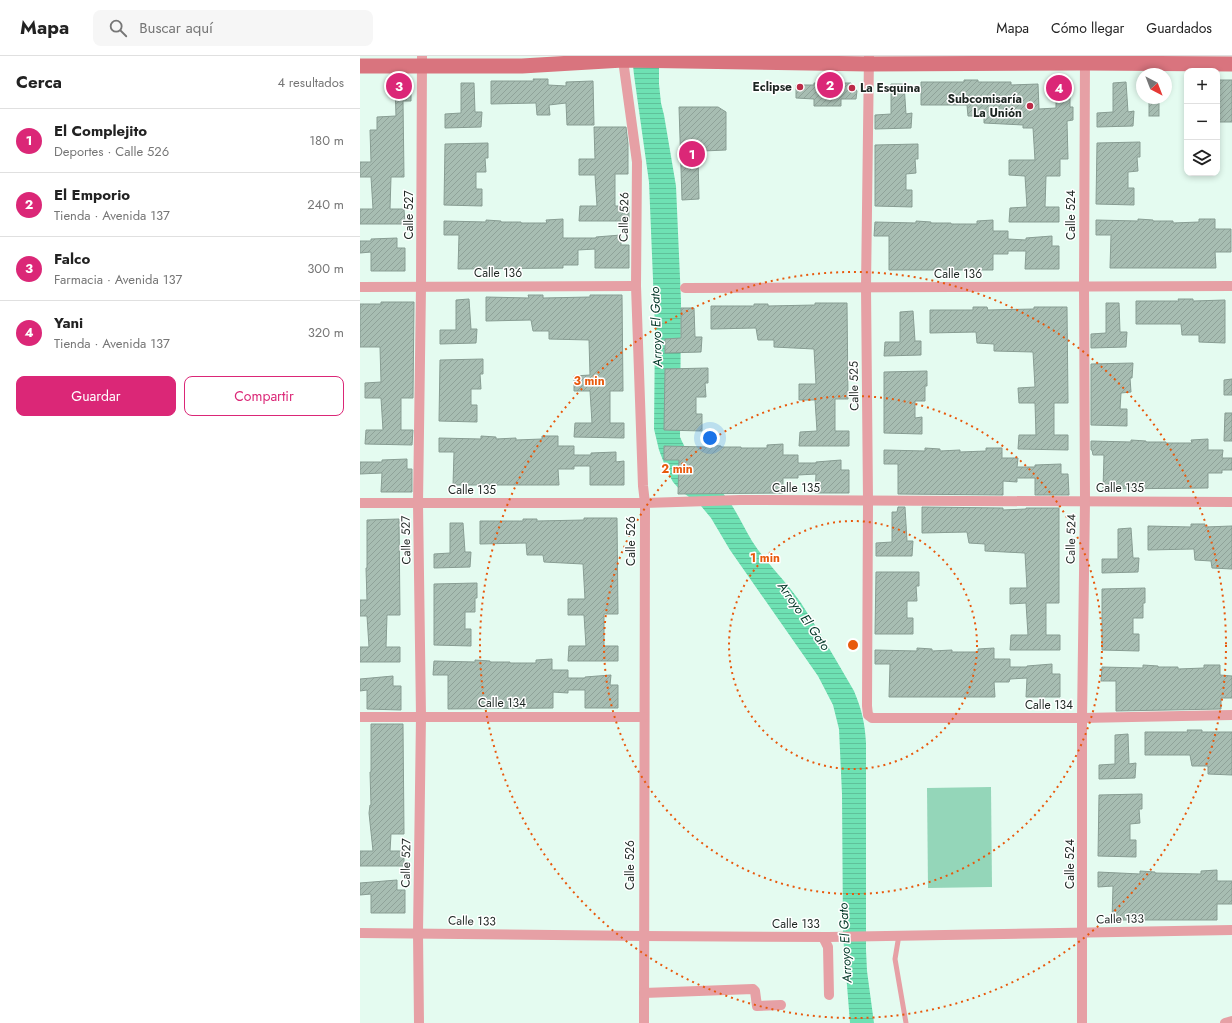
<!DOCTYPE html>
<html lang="es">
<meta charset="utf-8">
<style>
body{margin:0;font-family:Jost,sans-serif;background:#f6f6f6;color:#222}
.controls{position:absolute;right:12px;top:12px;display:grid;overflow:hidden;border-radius:8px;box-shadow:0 2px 6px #0003}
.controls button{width:36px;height:36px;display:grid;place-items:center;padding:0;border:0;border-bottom:1px solid #e0e0e0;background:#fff;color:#222;font:20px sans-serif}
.compass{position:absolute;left:776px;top:12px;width:36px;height:36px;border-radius:50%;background:#fff;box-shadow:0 2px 6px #0003;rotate:138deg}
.you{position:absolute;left:350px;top:382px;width:14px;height:14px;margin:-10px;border:3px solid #fff;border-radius:50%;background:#1a73e8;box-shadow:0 0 0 6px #1a73e833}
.badge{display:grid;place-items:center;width:26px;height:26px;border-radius:50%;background:#db2777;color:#fff;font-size:13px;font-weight:700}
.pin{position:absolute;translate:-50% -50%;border:2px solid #fff;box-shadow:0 1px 4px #0006}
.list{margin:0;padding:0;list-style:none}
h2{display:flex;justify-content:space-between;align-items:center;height:52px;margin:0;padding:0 16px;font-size:17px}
h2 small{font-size:13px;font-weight:400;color:#767676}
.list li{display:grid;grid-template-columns:26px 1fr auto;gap:12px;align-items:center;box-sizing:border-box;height:64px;padding:0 16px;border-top:1px solid #e0e0e0}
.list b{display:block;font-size:15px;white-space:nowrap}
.list p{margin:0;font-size:13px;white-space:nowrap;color:#767676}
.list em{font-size:13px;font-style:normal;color:#767676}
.actions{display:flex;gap:8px;padding:12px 16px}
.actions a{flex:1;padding:9px 0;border:1px solid #db2777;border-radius:8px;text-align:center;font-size:14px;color:#db2777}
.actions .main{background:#db2777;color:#fff}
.icon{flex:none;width:22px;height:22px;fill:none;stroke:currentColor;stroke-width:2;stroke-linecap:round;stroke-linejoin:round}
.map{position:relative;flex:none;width:872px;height:967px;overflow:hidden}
header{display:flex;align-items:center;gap:24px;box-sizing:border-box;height:56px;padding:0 20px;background:#fff;border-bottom:1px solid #e0e0e0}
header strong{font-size:19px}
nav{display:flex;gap:22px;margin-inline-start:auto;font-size:14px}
.search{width:280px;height:36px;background:#f6f6f6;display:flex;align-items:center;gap:10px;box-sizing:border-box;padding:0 14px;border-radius:8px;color:#767676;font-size:15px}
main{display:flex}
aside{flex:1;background:#fff}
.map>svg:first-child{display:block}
.garden{fill:#94d6b9}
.water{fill:url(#water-rules)}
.building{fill:url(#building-hatch);stroke:#889d93}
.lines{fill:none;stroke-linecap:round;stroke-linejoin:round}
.lane{stroke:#e6a0a5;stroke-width:5}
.street{stroke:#e6a0a5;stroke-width:10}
.secondary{stroke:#d9747e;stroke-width:15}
.ring{fill:none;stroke:#e8590c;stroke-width:2;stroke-dasharray:2 4}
.poi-dot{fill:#bb2a48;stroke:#fff;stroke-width:1.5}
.labels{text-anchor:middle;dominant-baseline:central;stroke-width:3;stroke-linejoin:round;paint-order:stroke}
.poi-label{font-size:12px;font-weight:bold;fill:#1d2622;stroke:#fff;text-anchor:end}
.street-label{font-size:12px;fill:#1d2622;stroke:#fff}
.water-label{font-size:13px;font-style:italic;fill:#023827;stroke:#fff}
.centre{fill:#e8590c;stroke:#fff;stroke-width:2}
.ring-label{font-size:12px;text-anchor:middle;font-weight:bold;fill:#e8590c;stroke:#fff;stroke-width:3;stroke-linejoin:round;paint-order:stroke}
</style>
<header>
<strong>Mapa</strong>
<div class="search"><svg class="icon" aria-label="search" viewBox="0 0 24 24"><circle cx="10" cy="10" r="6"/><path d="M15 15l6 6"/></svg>Buscar aquí</div>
<nav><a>Mapa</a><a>Cómo llegar</a><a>Guardados</a></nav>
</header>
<main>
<aside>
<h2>Cerca<small>4 resultados</small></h2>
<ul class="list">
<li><span class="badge">1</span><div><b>El Complejito</b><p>Deportes · Calle 526</p></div><em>180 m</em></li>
<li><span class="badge">2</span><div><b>El Emporio</b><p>Tienda · Avenida 137</p></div><em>240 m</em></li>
<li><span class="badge">3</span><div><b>Falco</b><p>Farmacia · Avenida 137</p></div><em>300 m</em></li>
<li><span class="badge">4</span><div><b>Yani</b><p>Tienda · Avenida 137</p></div><em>320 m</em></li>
</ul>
<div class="actions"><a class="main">Guardar</a><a>Compartir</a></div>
</aside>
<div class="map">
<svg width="872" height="967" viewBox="0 0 872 967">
<defs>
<pattern id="water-rules" width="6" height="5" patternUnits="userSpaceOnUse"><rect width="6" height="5" fill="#6ee1b3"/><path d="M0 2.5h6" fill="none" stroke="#5fc19a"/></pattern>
<pattern id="building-hatch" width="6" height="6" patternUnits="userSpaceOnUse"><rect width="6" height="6" fill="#a7bdb2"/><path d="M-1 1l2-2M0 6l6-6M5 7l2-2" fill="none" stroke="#8fa299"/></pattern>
</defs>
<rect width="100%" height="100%" fill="#e4fbf0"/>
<polygon class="garden" points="631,731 632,831 568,832 567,732"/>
<path class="water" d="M 272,0 L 299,0 L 299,28 L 301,47 L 304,59 L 316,130 L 321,245 L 320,381 C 330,406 354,423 369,445 C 378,458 384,472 392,485 C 406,507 426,525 441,547 C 460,576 477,606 494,635 C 502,654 505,668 506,687 L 506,894 L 507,915 L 514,967 L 490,967 L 483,879 L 482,738 L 479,673 L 473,649 L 458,620 L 370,494 L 351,462 L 341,450 L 321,435 L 313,426 L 307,415 L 299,394 L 294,373 L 295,272 L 289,126 L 274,19 Z"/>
<g class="building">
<polygon points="173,23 188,23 188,29 206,30 206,26 233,25 234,69 207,69 206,47 189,49 190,59 177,59 176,47 131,48 131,25 174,25"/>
<polygon points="604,24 618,24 618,26 651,26 651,29 678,28 679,53 696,52 696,39 710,39 710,51 713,51 713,64 707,65 708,103 700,103 700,120 686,120 685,151 699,151 699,166 649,166 650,152 667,151 665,120 649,119 649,104 675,104 673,72 663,72 663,69 624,67 624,60 608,60 607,49 561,49 561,26 604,26"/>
<rect x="857" y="24" width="15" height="42"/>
<polygon points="766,26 768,56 774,55 773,70 737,71 737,57 753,56 753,27"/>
<polygon points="101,27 114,27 115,56 122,56 121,71 85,72 85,58 101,57"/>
<polygon points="454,27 491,27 497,35 496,43 481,43 481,50 454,50 454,43 436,42 436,29 454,29"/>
<polygon points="47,28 47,32 51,32 51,45 43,45 44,121 31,121 30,153 44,153 45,168 0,168 0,153 13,153 11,121 0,121 0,106 11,106 10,74 17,74 17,61 36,60 35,29"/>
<polygon points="531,28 544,28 546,58 552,57 551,72 515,73 515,59 531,58"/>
<rect x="789" y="42" width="10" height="18"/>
<polygon points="319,51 358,51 366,56 366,94 343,95 343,100 338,101 339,143 322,144"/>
<polygon points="234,71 266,71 268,88 268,118 255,118 255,150 269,150 269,165 219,165 220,150 237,150 235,119 219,119 219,103 235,103"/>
<polygon points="780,86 780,101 777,101 778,115 768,116 768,132 774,132 774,149 736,148 737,87"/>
<polygon points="128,87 128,102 125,102 126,116 116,116 116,133 122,133 122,150 84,149 85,88"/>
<polygon points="558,88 558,103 555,103 556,117 546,118 546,134 552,134 552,151 515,150 515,89"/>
<polygon points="203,163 203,182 236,182 236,181 261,179 261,189 269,189 269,212 235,212 235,193 218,194 218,209 203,209 203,212 98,213 99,179 84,179 84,165 126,166 126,164 141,165 141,166 161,166 161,167 187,167 186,164"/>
<polygon points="778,163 793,164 793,165 813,165 813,167 839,166 839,163 855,163 855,173 871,173 871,196 855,196 856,212 750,212 751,179 736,179 736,164 778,165"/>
<polygon points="633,164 633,175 648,175 648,183 666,184 666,182 692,180 692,190 699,190 699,213 665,213 666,195 648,195 648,198 633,198 633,214 529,214 529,180 514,180 515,166 556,167 556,165 571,166 571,167 591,167 591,168 617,168 617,165"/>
<polygon points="37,182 37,192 45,192 45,215 11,215 11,196 0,197 0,185 11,185 11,183"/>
<polygon points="168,239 183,239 183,242 230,241 230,239 262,239 263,335 250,335 250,367 264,367 264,382 214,381 215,367 232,367 230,335 214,335 214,320 230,319 229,284 189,283 189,275 173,275 171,264 126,265 126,241 169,242"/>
<polygon points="109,243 111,273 117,273 116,287 80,288 80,274 96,274 96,244"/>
<polygon points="818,243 833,243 833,245 865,244 865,287 839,286 839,279 822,279 821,268 776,268 776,245 819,245"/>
<polygon points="21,246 54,246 53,342 41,342 41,374 53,374 52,389 5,388 6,374 23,374 21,342 5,342 5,327 21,326 20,291 0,291 0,248 21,248"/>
<polygon points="455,247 487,247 488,343 475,343 475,375 489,375 489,390 439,390 440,376 457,375 455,344 439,344 439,328 456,328 454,293 414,291 414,284 398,284 396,272 351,273 351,250 394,250 394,248 408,248 408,250 455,249"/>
<polygon points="746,247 759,247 760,276 767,276 766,291 731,292 731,278 746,277"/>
<polygon points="613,251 627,251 628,254 674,253 674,251 707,251 708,347 694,347 694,379 708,379 708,394 658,393 659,379 676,379 675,347 659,347 658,332 675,331 673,296 634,295 634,288 617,287 616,276 570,277 570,254 613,254"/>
<polygon points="321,252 334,252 335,281 342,281 341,296 305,297 305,283 321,282"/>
<polygon points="553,255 555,285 561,285 561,299 524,300 525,286 540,286 540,256"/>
<polygon points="123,303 123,318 120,318 121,333 111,333 111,349 117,349 117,366 79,365 80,304"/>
<polygon points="773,307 772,322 770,322 771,336 761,337 760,353 767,353 767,370 731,369 731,308"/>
<polygon points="348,312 348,327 345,327 346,341 336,341 336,358 342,358 342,375 304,374 305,313"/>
<polygon points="567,315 567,330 565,330 565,345 555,345 555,362 562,361 562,378 524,377 524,316"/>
<polygon points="872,323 872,339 864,339 864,324"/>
<polygon points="865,357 872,357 872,385 864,385"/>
<polygon points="121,380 136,381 136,383 156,382 156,384 182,383 182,380 198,380 198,390 214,390 214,399 231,399 231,397 256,396 256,406 264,405 264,429 230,429 230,410 214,410 214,413 198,413 199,429 93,429 94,396 79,396 79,382 121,383"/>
<polygon points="848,383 848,394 863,394 862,402 872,402 872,414 862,414 862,417 848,417 848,432 743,433 744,399 733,399 732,394 731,394 731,385 771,386 771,384 786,385 786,386 806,386 806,387 832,387 831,384"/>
<polygon points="423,388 423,399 438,399 438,407 456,407 456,406 481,404 481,414 489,414 489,437 455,437 456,418 438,419 438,422 423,422 423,437 318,438 319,404 304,404 304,390 346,391 346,389 361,390 361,391 381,391 381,392 407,392 407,389"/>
<polygon points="565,392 580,393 580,395 600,394 600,396 626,395 626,392 642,392 642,402 658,402 657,411 675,411 675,409 701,408 701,418 708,418 709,439 675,439 675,422 657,422 657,426 643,425 643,439 538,438 538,408 524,408 524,394 565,395"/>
<polygon points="47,403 47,413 52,413 52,436 21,436 22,417 0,418 0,406 22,406 22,404"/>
<polygon points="538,451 545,451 547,485 553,485 552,500 516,500 516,487 532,486 532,456 537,456"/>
<polygon points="562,451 643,452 643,454 666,453 666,452 699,452 699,547 686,547 686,579 700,579 700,594 650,594 651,579 668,579 666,547 650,548 650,532 667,532 665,497 625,495 625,488 609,487 607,476 562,477"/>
<polygon points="224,462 257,462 258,558 244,558 244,590 258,590 258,605 208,605 209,590 226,590 224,559 208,559 208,543 225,543 223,508 184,506 183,499 167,499 166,487 120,488 120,465 163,465 163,463 177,463 177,465 224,464"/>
<polygon points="39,463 40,559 27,559 26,591 40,591 40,606 0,606 0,591 9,591 7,560 0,560 0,544 7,544 6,512 7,512 7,464"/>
<polygon points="90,467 103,467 105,496 111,496 110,511 74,512 74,498 90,497"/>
<polygon points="831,468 845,468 845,471 872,470 872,513 852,512 851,505 835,504 834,493 788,494 788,470 831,471"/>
<polygon points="771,472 773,502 779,502 778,516 742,517 742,503 758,503 758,473"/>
<polygon points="516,516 559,516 559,530 556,530 557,545 547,545 547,562 553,562 553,578 515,578"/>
<polygon points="117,527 117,542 115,542 115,556 105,556 105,573 111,573 111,590 74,589 74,528"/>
<polygon points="785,532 785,547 783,547 783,562 773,562 773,578 779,578 779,595 742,594 742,533"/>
<polygon points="557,592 572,593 572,595 592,594 592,596 618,596 618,593 634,592 634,603 650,603 650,611 667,611 667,610 692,608 692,618 700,618 700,641 666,641 667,622 650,623 649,626 634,626 635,641 529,641 530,608 515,608 515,594 557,595"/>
<polygon points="192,603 192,614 208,614 208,622 225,622 225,621 251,619 250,629 258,629 258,652 225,652 225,634 208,634 208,637 193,636 193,652 88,653 88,619 73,619 74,605 115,606 115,604 130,605 130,606 150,606 150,607 176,607 176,604"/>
<polygon points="783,609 798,610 798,611 818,611 818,613 844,612 844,609 860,609 860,619 872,620 872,642 861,642 861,653 756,655 756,625 741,625 742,611 783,612"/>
<polygon points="33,620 33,630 41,630 41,654 7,653 7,634 0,635 0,623"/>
<polygon points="11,668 43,668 44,778 31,778 30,795 44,795 44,810 0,810 0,795 13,795 9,757 10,749 11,749 10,716 11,716"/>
<polygon points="827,674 842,674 842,676 872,676 872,719 848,718 848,710 832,710 830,699 785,699 785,676 828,676"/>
<polygon points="768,678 769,708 776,707 775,722 739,723 739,709 755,708 755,679"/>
<polygon points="782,738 782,753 779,753 780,767 770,768 770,784 776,784 776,801 738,800 739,739"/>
<polygon points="857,814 857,825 872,825 872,848 857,848 857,864 752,864 753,830 738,831 738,816 780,818 780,815 795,816 795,817 841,818 841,815"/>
<polygon points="37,824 37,834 45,834 45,857 11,857 11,838 0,839 0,827"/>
</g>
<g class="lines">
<polyline class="lane" points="539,879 535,903 546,967"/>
<g class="street">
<polyline points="509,0 506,231 508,445 507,650 508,659 512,662 722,662 872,659"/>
<polyline points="263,4 277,106 276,230 283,430 285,447 284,967"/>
<polyline points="0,231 276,230"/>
<polyline points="325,232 872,230"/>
<polyline points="0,447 285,447 380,444 872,446"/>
<polyline points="0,661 283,661"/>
<polyline points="0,877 283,880 468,881 872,874"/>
<polyline points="463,881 468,891 469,939"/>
<polyline points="284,937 393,933 395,935 397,950 421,949"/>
<polyline points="59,967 58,877 61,660 58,447 61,231 62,0"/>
<polyline points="722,967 722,662 725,445 724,230 725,1"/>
<polyline points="865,967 872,965"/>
</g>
<polyline class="secondary" points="0,10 162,10 263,4 509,8 725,7 872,8"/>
</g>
<g class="ring">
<circle cx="493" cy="589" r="124"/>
<circle cx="493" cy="589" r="249"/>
<circle cx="493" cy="589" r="373"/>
</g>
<g class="poi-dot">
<circle cx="440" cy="31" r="4"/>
<circle cx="492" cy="32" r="4"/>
<circle cx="670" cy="50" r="4"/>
</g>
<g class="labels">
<g class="poi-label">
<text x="432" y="31">Eclipse</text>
<text x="500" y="32" text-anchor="start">La Esquina</text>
<text x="662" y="43">Subcomisaría<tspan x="662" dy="14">La Unión</tspan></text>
</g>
<g class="street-label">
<text transform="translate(49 159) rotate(-90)">Calle 527</text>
<text transform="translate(711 159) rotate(-90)">Calle 524</text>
<text transform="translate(264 161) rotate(-89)">Calle 526</text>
<text x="138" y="217">Calle 136</text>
<text x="598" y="218">Calle 136</text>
<text transform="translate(494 330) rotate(-91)">Calle 525</text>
<text x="436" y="432">Calle 135</text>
<text x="760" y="432">Calle 135</text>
<text x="112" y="434">Calle 135</text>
<text transform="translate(711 483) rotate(-89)">Calle 524</text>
<text transform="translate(46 484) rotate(-91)">Calle 527</text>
<text transform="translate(271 485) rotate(-90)">Calle 526</text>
<text x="142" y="647">Calle 134</text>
<text x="689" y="649">Calle 134</text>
<text transform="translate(46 807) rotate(-89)">Calle 527</text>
<text transform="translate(710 808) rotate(-90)">Calle 524</text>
<text transform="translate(270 809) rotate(-90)">Calle 526</text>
<text transform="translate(760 863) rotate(-1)">Calle 133</text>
<text transform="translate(112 865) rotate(1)">Calle 133</text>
<text x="436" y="868">Calle 133</text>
</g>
<g class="water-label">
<text transform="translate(296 271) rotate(-92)">Arroyo El Gato</text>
<text transform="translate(444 560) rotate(55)">Arroyo El Gato</text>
<text transform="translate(485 887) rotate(-93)">Arroyo El Gato</text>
</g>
</g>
<circle cx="493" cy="589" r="6" class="centre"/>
<g class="ring-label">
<text x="229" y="329">3 min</text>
<text x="317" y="417">2 min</text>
<text x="405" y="506">1 min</text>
</g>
</svg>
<div class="controls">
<button>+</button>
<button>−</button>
<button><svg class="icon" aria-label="layers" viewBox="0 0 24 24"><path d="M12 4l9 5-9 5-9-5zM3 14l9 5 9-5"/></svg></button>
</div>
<svg class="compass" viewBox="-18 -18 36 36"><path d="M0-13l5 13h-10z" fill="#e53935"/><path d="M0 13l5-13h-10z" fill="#767676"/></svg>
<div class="you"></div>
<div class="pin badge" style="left:332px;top:98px">1</div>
<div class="pin badge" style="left:470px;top:29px">2</div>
<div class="pin badge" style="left:39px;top:30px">3</div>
<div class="pin badge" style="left:699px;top:32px">4</div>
</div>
</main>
